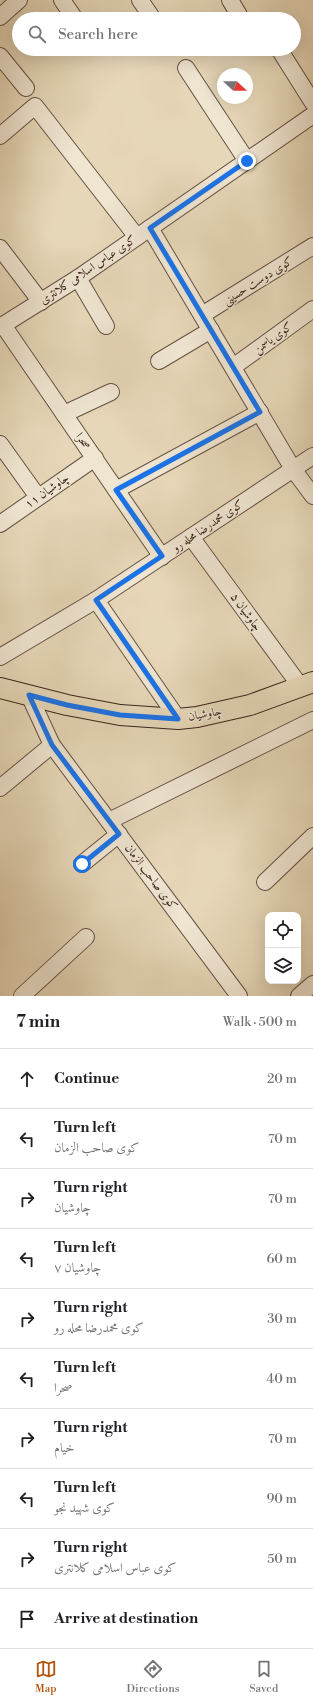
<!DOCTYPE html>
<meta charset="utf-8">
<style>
body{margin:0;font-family:"Libre Bodoni",Amiri,serif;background:#f6f6f6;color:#202124}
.controls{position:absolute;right:12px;bottom:12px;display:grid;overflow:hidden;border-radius:8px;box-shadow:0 4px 16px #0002}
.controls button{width:36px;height:36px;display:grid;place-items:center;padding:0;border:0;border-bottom:1px solid #e0e0e0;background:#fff;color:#202124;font:20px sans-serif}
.compass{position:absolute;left:217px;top:68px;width:36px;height:36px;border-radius:50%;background:#fff;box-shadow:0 4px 16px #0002;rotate:111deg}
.stop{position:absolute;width:12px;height:12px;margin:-9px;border:3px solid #1a73e8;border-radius:50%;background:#fff}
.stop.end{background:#1a73e8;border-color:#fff;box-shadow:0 1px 4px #0008}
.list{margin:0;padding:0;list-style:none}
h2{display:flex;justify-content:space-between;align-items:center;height:52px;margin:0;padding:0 16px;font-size:17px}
h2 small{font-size:13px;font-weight:400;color:#757577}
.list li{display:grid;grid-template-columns:26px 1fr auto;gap:12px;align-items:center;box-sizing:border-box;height:60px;padding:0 16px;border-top:1px solid #e0e0e0}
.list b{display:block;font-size:15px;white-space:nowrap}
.list p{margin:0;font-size:13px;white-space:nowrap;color:#757577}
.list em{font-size:13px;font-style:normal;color:#757577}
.icon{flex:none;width:22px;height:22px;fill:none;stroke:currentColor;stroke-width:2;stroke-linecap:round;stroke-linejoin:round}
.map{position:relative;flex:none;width:313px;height:996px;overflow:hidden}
.search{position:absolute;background:#fff;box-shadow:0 4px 16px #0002;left:12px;right:12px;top:12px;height:44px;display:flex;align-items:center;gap:10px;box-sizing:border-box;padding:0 14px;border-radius:22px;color:#757577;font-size:15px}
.sheet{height:652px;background:#fff}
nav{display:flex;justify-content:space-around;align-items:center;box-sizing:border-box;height:56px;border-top:1px solid #e0e0e0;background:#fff;font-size:11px;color:#757577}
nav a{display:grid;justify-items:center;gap:2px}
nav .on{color:#b45309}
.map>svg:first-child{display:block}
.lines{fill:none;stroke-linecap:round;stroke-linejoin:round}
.minor-casing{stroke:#645143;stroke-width:18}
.major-casing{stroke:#39241c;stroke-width:22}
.minor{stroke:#efe5d1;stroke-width:16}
.major{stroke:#e6d7b8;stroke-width:20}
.route{stroke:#1a73e8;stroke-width:5}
.labels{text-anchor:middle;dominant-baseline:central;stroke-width:3;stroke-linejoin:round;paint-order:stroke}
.street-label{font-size:12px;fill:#39241c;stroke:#efe5d1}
</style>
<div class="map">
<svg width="313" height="996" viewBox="0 0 313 996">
<rect width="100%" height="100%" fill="#e6d7b8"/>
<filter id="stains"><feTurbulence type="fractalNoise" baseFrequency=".005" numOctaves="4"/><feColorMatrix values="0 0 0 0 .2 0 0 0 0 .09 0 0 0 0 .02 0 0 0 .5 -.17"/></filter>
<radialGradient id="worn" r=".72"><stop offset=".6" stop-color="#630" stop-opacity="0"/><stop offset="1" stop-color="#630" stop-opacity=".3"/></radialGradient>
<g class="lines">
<defs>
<g id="minor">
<polyline points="62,0 75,19"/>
<polyline points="140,0 153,19"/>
<polyline points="230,0 239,15"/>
<polyline points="0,17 19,0"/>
<polyline points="279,49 313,103"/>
<polyline points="0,56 26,88"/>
<polyline points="186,68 247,161"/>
<polyline points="0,136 35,106 137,237"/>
<polyline points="150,228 293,469 313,496"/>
<polyline points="0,248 41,302"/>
<polyline points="78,278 106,326"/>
<polyline points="202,315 313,246"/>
<polyline points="0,325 3,325 78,278 313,115"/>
<polyline points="3,325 162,557"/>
<polyline points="159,361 211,330"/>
<polyline points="233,367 313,309"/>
<polyline points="64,414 111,392"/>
<polyline points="0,444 38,497"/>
<polyline points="116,490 260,412"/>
<polyline points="0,524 95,458"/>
<polyline points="191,537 301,687"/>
<polyline points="96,600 178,719"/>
<polyline points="0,657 96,600 313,456"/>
<polyline points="29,695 52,745 239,996"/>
<polyline points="0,788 52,745"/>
<polyline points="109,821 313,720"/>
<polyline points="82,864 119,834"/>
<polyline points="265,882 313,836"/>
<polyline points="22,996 86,937"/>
<polyline points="299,996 313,984"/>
</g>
<polyline id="major" points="0,688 67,705 120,715 178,719 197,717 250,705 313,682"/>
</defs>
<use href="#minor" class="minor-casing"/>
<use href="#major" class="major-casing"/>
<use href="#minor" class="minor"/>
<use href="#major" class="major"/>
</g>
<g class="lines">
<polyline class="route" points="82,864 119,834 52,745 29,695 67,705 120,715 178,719 96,600 162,556 116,490 260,412 150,228 247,161"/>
</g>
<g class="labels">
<g class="street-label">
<text transform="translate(88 270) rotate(-34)">کوی عباس اسلامی کلانتری</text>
<text transform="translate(258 281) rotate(-32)">کوی دوست حسینی</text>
<text transform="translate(273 338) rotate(-36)">کوی یاسمن</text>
<text transform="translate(83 441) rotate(56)">صحرا</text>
<text transform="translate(47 491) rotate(-35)">چاوشیان ۱۱</text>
<text transform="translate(208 526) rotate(-34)">کوی محمدرضا محله رو</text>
<text transform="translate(246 612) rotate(54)">چاوشیان ۵</text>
<text transform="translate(205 714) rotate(-10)">چاوشیان</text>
<text transform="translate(151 877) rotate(53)">کوی صاحب الزمان</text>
</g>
</g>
<rect width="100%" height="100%" filter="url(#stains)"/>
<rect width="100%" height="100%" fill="url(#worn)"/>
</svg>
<div class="controls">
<button><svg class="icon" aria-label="locate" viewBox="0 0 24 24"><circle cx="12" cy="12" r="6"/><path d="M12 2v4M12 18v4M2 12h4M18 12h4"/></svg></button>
<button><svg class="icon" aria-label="layers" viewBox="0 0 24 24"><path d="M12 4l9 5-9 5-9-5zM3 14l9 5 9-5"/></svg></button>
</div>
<svg class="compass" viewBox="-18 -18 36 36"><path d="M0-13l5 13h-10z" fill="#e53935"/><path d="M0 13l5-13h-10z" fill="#757577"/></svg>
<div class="stop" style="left:82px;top:864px"></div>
<div class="stop end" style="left:247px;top:161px"></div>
<div class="search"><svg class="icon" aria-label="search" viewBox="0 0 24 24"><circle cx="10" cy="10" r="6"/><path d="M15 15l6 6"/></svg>Search here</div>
</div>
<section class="sheet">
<h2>7 min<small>Walk · 500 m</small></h2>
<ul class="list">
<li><svg class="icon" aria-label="ahead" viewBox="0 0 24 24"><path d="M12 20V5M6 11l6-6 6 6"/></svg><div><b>Continue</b></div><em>20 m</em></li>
<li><svg class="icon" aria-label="left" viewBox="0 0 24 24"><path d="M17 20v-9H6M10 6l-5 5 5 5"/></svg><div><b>Turn left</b><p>کوی صاحب الزمان</p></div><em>70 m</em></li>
<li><svg class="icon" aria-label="right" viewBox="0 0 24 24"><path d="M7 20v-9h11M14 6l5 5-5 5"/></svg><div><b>Turn right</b><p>چاوشیان</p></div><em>70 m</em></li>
<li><svg class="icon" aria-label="left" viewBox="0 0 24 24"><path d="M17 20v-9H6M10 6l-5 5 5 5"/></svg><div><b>Turn left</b><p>چاوشیان ۷</p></div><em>60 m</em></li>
<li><svg class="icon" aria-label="right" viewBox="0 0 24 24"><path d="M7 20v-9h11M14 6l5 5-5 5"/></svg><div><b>Turn right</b><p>کوی محمدرضا محله رو</p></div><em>30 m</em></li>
<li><svg class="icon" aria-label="left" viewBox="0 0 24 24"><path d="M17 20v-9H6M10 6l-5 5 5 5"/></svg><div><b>Turn left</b><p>صحرا</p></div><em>40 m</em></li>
<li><svg class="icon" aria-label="right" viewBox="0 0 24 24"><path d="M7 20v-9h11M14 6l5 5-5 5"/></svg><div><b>Turn right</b><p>خیام</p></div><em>70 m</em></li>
<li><svg class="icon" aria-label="left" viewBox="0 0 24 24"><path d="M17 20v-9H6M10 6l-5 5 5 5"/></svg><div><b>Turn left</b><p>کوی شهید نجو</p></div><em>90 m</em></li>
<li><svg class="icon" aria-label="right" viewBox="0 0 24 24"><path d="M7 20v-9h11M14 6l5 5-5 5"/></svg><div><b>Turn right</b><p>کوی عباس اسلامی کلانتری</p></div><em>50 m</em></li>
<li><svg class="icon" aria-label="arrive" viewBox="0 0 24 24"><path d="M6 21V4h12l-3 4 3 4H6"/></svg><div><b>Arrive at destination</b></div></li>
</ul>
</section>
<nav>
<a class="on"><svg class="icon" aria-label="map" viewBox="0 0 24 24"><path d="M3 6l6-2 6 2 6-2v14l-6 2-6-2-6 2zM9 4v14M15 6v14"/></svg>Map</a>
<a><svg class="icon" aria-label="directions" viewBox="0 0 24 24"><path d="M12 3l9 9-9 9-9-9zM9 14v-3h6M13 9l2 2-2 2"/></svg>Directions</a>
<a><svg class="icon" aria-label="saved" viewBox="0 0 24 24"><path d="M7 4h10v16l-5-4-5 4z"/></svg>Saved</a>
</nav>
